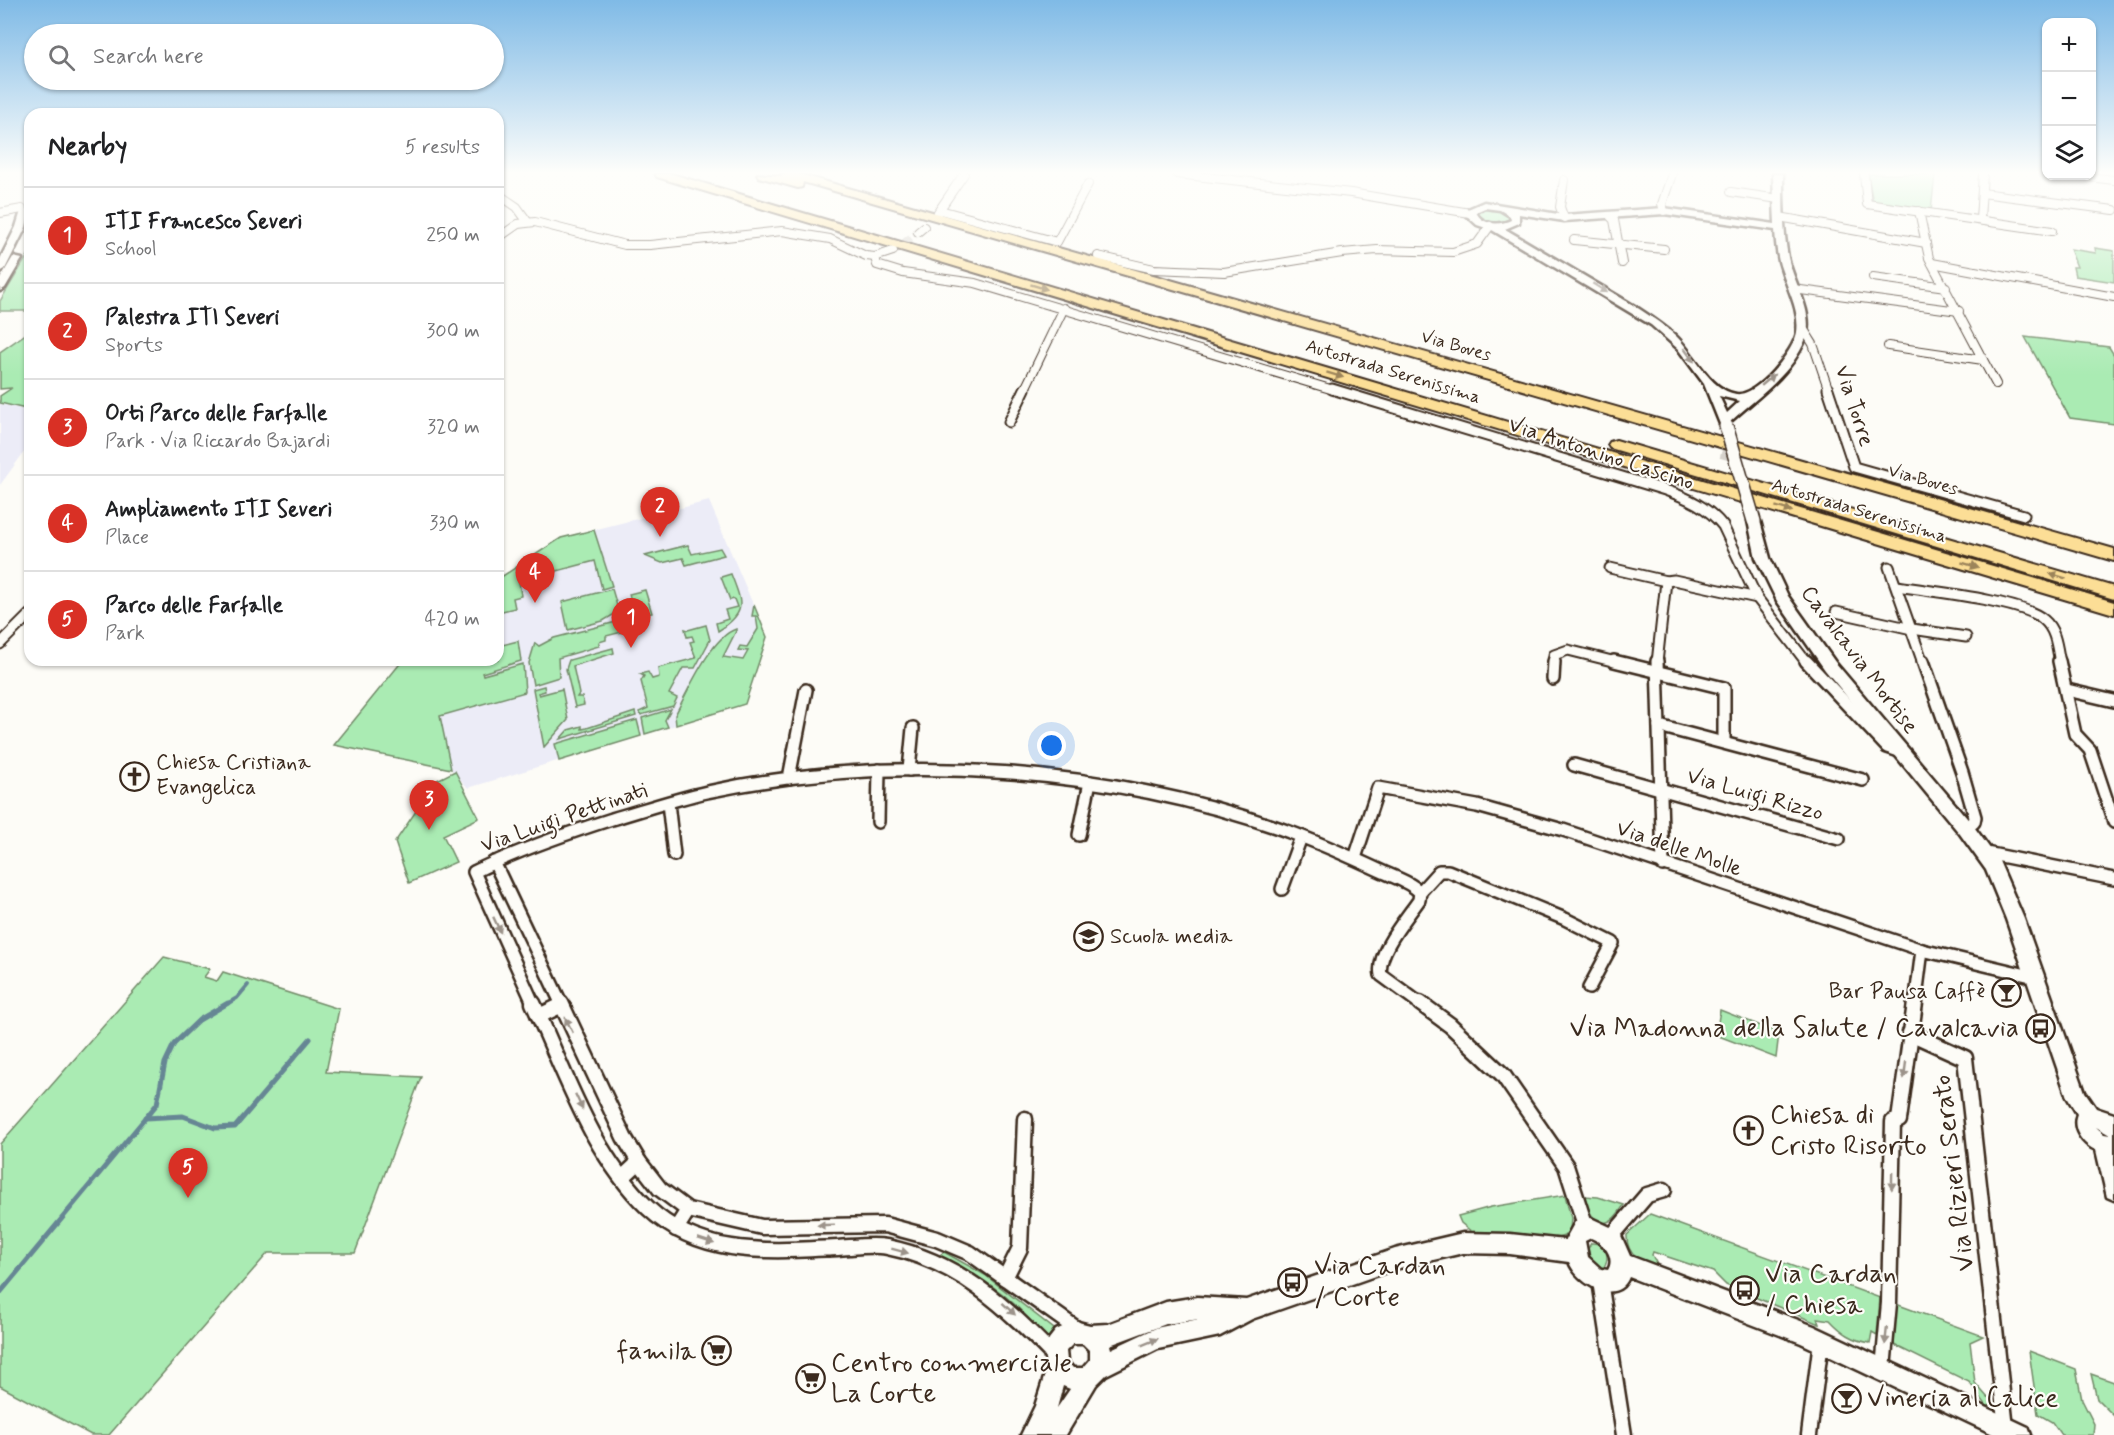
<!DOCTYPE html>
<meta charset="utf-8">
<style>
body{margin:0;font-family:Mynerve,sans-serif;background:#f6f6f6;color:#202124}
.controls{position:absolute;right:18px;top:18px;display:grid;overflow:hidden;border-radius:12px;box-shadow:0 2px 4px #0004}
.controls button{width:54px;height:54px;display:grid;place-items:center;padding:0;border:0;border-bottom:2px solid #e0e0e0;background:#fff;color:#202124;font:30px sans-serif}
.you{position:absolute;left:1052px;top:746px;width:21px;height:21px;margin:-15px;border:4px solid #fff;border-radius:50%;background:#1a73e8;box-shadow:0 0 0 9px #1a73e833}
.badge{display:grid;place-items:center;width:39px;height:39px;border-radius:50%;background:#d93025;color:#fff;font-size:20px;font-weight:700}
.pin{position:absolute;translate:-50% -50px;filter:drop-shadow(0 2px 3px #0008)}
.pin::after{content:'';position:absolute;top:32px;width:21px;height:18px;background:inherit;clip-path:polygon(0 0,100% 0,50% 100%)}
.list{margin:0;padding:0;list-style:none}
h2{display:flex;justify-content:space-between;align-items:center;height:78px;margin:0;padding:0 24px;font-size:26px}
h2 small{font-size:20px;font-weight:400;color:#757577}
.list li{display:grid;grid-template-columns:39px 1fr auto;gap:18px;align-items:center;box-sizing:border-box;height:96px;padding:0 24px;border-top:2px solid #e0e0e0}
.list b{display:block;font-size:22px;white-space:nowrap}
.list p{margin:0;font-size:20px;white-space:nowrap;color:#757577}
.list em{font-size:20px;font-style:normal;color:#757577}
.icon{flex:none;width:33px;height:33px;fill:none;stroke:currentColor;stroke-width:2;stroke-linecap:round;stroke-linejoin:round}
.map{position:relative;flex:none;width:2114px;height:1435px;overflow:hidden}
.search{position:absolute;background:#fff;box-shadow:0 2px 4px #0004;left:24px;top:24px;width:480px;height:66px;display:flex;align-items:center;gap:15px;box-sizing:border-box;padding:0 21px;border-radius:33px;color:#757577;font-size:22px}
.panel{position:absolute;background:#fff;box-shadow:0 2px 4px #0004;left:24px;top:108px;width:480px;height:558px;border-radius:18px}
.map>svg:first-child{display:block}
.built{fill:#ececf7}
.green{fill:#aaebb3;stroke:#728a68;stroke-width:1.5}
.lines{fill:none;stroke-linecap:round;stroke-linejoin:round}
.stream-far1{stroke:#668694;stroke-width:4}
.stream{stroke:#668694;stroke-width:5}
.street-tunnel{stroke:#d6d2cc;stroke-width:8;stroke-dasharray:8 4;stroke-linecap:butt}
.highway-tunnel{stroke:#d6d2cc;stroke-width:16;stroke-dasharray:16 8;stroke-linecap:butt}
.street-far3-casing{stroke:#3b2a1e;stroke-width:10}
.street-far2-casing{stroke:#3b2a1e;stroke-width:13}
.street-far1-casing{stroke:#3b2a1e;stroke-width:16}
.street-casing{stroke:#3b2a1e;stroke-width:19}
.secondary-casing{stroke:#3b2a1e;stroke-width:5}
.highway-casing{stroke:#3b2a1e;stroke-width:4}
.street-far3{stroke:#fdfcf7;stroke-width:8}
.street-far2{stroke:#fdfcf7;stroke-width:9}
.street-far1{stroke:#fdfcf7;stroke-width:11}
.street{stroke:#fdfcf7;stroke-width:14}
.secondary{fill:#fdfcf7;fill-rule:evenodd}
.highway{fill:#fcde96;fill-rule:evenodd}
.secondary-bridge-casing{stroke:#3b2a1e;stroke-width:16;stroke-linecap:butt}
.secondary-bridge{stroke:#fdfcf7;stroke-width:13}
.oneway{fill:#9c845a}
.oneway2{fill:#9c938a}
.labels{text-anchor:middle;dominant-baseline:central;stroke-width:4.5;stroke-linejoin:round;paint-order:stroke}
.far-street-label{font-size:18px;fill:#3b2a1e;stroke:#fdfcf7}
.street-label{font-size:22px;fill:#3b2a1e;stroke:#fdfcf7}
.poi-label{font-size:22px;fill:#3b2a1e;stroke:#fdfcf7;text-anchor:start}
.near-poi-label{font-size:27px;fill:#3b2a1e;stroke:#fdfcf7;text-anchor:start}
.near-street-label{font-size:27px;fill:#3b2a1e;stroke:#fdfcf7}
</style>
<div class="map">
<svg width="2114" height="1435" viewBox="0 0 2114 1435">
<rect width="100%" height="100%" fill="#fdfcf7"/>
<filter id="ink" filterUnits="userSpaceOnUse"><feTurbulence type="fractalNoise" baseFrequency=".0167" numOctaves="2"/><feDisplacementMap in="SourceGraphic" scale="12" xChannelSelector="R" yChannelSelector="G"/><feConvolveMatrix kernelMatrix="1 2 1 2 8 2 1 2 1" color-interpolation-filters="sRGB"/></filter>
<g filter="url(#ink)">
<g class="built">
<polygon points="0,404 30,411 30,444 0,485"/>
<polygon points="709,501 767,637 745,704 468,788 451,769 334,745 403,660 498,660 498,579 561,538"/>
</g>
<g class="green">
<polygon points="1868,174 1935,174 1931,211 1873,203"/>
<polygon points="1487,208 1500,210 1509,215 1510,219 1500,224 1480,219 1477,213"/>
<polygon points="2095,248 2114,251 2114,282 2075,276 2073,267 2077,267 2070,249 2096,253"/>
<polygon points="30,252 30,311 0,311 0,301"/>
<polygon points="30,331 30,410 0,403 0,396 12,388 0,389 0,352"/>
<polygon points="2025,337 2109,347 2114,355 2114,424 2070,418"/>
<polygon points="594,530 612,586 602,589 595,561 519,581 521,596 513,598 515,608 498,612 498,579 561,538"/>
<polygon points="688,545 692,554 720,548 724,555 686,565 683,558 662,563 645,556"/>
<path d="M 731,574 C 742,603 748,612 718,631 L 716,623 L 728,619 L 725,610 L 737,607 L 734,599 L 730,600 L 721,577 Z"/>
<polygon points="612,589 617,606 613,615 603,621 568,630 562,602"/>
<polygon points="645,590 652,613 635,617 629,594"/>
<path d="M 754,605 L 767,637 L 745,704 L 676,725 L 675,715 C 688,691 711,637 736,629 L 736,631 L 723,657 L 743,660 L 748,651 L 738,650 L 740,646 L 747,647 L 758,629 L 756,616 L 752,616 Z"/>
<polygon points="620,621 622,632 606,636 606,640 599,642 599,646 558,658 559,677 533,685 529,663 535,643 539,646 554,638"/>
<polygon points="706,625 710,640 695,668 683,668 669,694 677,698 673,706 641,715 639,712 648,708 641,681 644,676 640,674 648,672 652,679 659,677 658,668 696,658 690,642 694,641 692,636 687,637 685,629 688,630"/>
<polygon points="518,641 521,661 482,673 483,675 523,664 525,692 440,716 451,769 334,745 403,660 498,660 498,646"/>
<polygon points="613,648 614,653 573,666 579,694 577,697 582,697 584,705 575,707 566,669 569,660"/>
<polygon points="544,686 545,691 538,693 539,695 562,689 568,720 544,747 533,689"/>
<polygon points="671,709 665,720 668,727 645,734 642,718"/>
<polygon points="635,712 636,716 560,739 568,730 582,726 582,729 587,728"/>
<polygon points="637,720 641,736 559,761 555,744"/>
<polygon points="455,771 479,818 443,835 456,862 409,883 395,842 437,780"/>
<polygon points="164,957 210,969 204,977 217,981 223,972 339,1009 326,1072 421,1077 355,1253 268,1253 109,1435 91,1435 0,1386 0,1144"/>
<polygon points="1720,1010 1779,1033 1776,1058 1716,1035"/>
<polygon points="1565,1195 1571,1218 1570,1230 1564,1236 1551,1240 1478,1237 1461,1223 1458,1216 1491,1207"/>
<path d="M 1584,1196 L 1598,1197 L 1624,1205 C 1617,1215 1612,1224 1599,1223 L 1588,1211 Z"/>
<path d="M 1650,1214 L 1880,1298 L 1877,1335 L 1872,1332 L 1870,1343 C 1853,1340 1842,1333 1830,1320 L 1817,1318 L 1819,1324 L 1726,1285 L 1713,1272 L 1653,1252 L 1652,1255 L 1660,1270 C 1642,1263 1626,1256 1627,1235 Z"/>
<path d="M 1591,1243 C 1605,1242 1610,1255 1605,1266 L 1602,1268 L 1592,1264 L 1588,1249 Z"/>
<path d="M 944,1252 L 985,1275 L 1054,1329 L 1046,1341 C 1028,1315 1007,1295 981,1279 C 972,1273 945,1262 940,1255 Z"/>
<polygon points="1896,1304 1983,1336 1970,1342 1975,1383 1988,1398 1991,1398 1991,1395 1993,1401 1992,1405 1987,1406 1969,1382 1894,1345"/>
<polygon points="2029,1351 2076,1369 2082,1400 2094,1424 2093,1435 2061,1435 2052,1422 2038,1414"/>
<polygon points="2091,1374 2114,1382 2114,1416 2097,1399"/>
</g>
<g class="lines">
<polyline class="stream-far1" points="225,1005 237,998 248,985"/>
<g class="stream">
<polyline points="145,1118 183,1116 215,1128 235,1127 310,1039"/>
<polyline points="0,1293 157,1104 165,1063 174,1044 199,1020 228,1003"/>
</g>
<polyline class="street-tunnel" points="895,250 918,232"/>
<polyline class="highway-tunnel" points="1722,450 1745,457"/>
<defs>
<g id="street-far3">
<polyline points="1177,174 1351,193 1470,213"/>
<polyline points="1864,174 1867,204 2052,231"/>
<polyline points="2082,176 2114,180"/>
<polyline points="1564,180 1560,207 1564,218"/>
<polyline points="1731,192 1779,199"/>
<polyline points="1982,193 2114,210"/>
<polyline points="498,194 517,207 527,221"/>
<polyline points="940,210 1057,242 1088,184"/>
<polyline points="1664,211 1662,204 1672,174"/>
<polyline points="938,212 964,174"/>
<polyline points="0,213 22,209"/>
<polyline points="1611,217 1614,220 1622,263"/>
<polyline points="1779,217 1926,243"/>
<polyline points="1980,219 1983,174"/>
<polyline points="918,232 924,227"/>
<polyline points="498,238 518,224 535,222 625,245 650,245 782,231 830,239 866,256 875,257 893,251"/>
<polyline points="1574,240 1664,249"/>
<polyline points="1098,256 1154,269 1224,272 1342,253 1377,250 1453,252 1477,244 1490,226"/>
<polyline points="875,257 877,265 903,273 975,283 1337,391"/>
<polyline points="1932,263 2114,297"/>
<polyline points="1873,277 1946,287"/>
<polyline points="1793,289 1959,311"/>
<polyline points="1803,328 1813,344 1829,391"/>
<polyline points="1888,346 1983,360 1929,258 1919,211"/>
<polyline points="1983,360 1996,384"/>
<polyline points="1024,391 1064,308"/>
</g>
<g id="street-far2">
<path d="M 1332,389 L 1665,490 C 1688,498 1708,507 1723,526 L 1757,598 L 1807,663"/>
<polyline points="1828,389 1854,467 2024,515"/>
<polyline points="1009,422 1025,389"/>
<polyline points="1889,567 1923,663"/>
<polyline points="1610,568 1666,581"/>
<path d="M 1897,586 C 1928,591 2025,601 2044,620 C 2056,630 2057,648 2060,663"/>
<polyline points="1836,612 1912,629 1966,637"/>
<polyline points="0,644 30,614"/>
<polyline points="1554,663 1554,655 1568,650 1620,663"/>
<polyline points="1657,663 1666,581 1674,580 1757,598"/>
</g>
<g id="street-far1">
<polyline points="1614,661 1724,688 1724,742"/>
<polyline points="1657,661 1663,865"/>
<polyline points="1806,661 1887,747 1899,751"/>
<polyline points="1923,661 1962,772 1975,817 1974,822 1966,829"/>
<polyline points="2059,661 2075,734 2090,750 2114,822"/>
<polyline points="1553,679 1554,661"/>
<polyline points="2067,690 2114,701"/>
<polyline points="1659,726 1863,780"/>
<polyline points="1574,765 1839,839"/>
<polyline points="909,770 913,728"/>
<polyline points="789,778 806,690"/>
<polyline points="668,803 674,855"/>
<polyline points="878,822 879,770"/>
<polyline points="1079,835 1090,782"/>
<polyline points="1986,853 2114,879"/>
<polyline points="1355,858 1378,788 1477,806 1563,830 1922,950 2035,977"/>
<polyline points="494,862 562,1005"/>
<polyline points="1282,889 1301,837"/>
<path d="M 534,1005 L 474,872 C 518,850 565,834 612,819 C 643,810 675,799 707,792 C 896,751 1114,767 1295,834 C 1324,845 1353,858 1381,871 C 1394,877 1410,882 1420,892"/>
<path d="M 1422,1005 L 1381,975 C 1376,953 1406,919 1419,900 L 1420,892 L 1439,871 L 1448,871 L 1565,919 L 1613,943 L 1589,988"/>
<polyline points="1915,1005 1922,950"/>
</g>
<g id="street">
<path d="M 533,1003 C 566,1074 591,1153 648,1208 C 701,1258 771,1251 838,1248 C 854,1247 872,1244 887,1247 C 959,1261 1006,1307 1055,1357"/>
<polyline points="561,1003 624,1137 639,1162 660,1189 688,1210 762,1227 885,1225 937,1239 970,1253 1081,1332"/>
<polyline points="1420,1003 1450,1025 1503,1075 1566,1166 1586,1228"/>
<polyline points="539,1016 560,1006"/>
<polyline points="1910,1033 1965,1058 2006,1428"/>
<polyline points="622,1178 639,1162"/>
<polyline points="676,1229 688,1210"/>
<polyline points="1610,1238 1647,1195 1664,1190"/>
<polyline points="1005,1278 1020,1248 1025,1119"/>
<polyline points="1600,1281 1624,1435"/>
<polyline points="1883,1369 1889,1303 1893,1122 1899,1120 1915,1003"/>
<polyline points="1809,1435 1821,1341"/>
</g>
<g id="secondary">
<path d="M 1773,174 L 1783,174 C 1783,202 1783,230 1788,257 C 1794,286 1818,316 1803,345 C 1788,377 1755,399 1730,422 L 1730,429 L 1722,429 L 1704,384 L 1678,349 L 1651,325 L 1492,230 L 1477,225 L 1466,215 L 1468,209 L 1484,202 L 1564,215 L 1664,208 L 1775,224 ZM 1485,208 L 1500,210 L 1510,216 L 1511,220 C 1499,226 1482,225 1476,212 ZM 1519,214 L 1564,221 L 1664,214 L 1775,230 C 1776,244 1777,258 1782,271 C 1788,290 1800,311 1797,332 C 1794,351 1757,397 1736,394 C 1709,390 1694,352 1675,335 C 1653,316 1628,302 1603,287 C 1570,268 1538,248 1505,229 L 1519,223 ZM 1719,396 L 1740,401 L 1727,413 Z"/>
<polygon points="22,208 30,210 26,227 5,269 0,272 0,259 16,227"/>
<polygon points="13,257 22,259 5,288 0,291 0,279"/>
<path d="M 1754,517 L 1760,521 L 1770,558 L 1788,596 L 1835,662 L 1972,824 L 1999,861 L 2024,919 L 2085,1092 L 2096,1108 L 2114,1114 L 2114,1200 L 2107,1197 L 2096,1150 C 2083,1145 2071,1129 2077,1114 L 2067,1097 L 2006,919 L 1986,870 L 1960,834 L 1825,670 L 1777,601 L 1756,558 L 1748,521 ZM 2096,1127 L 2110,1135 L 2104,1134 Z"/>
<path d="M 1591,1218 L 1619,1231 L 1630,1256 L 1814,1326 L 2028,1427 L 2031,1435 L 1995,1435 L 1801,1343 L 1629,1277 C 1616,1308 1577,1283 1569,1262 L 1510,1254 L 1463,1253 L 1395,1269 L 1252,1319 L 1220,1336 L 1158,1349 L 1106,1375 L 1096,1385 L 1066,1435 L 1021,1435 L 1035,1406 L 1047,1368 L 1044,1354 L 1049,1339 L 1056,1330 L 1069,1324 L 1078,1322 L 1090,1325 L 1108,1324 L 1166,1302 L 1197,1297 L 1246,1300 L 1395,1249 L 1463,1233 L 1510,1234 L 1565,1240 L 1575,1222 ZM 1591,1238 C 1604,1243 1616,1257 1608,1270 L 1601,1269 L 1588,1257 L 1585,1241 ZM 1199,1319 L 1156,1328 L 1111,1349 L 1110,1345 L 1166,1324 ZM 1073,1344 L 1083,1344 L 1090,1351 L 1090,1360 L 1083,1368 L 1073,1368 L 1067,1361 L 1066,1351 ZM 1063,1386 L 1070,1389 L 1057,1408 Z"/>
</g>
<g id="highway">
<polygon points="655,174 672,174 2114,602 2114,614 657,177"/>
<polygon points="757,174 782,176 781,174 799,174 2114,549 2114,561 803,182 802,187 798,188 759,177"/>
<polygon points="1616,440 2114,587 2114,599 1610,448 1608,445 1610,442"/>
</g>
</defs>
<use href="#street-far3" class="street-far3-casing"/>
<use href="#street-far2" class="street-far2-casing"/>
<use href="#street-far1" class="street-far1-casing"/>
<use href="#street" class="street-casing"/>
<use href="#secondary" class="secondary-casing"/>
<use href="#highway" class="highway-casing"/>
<use href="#street-far3" class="street-far3"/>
<use href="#street-far2" class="street-far2"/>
<use href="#street-far1" class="street-far1"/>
<use href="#street" class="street"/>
<use href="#secondary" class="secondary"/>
<use href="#highway" class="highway"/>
<defs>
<polyline id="secondary-bridge" points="1726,426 1754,521"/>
</defs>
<use href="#secondary-bridge" class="secondary-bridge-casing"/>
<use href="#secondary-bridge" class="secondary-bridge"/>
</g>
<defs><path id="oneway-solid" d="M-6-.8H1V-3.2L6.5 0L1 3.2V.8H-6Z" transform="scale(1.5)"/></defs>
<g class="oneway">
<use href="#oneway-solid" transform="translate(1039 287) rotate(17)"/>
<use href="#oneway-solid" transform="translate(1335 375) rotate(17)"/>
<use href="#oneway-solid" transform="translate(1784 509) rotate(17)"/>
<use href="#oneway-solid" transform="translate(1970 565) rotate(17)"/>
<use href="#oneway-solid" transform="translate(2058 576) rotate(-163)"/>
</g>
<g class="oneway2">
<use href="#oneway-solid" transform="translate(1600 288) rotate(32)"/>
<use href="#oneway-solid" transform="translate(1689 355) rotate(53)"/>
<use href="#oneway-solid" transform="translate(1768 380) rotate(-41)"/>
<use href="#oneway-solid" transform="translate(497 925) rotate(65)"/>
<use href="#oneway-solid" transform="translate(569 1025) rotate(-116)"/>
<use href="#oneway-solid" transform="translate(1905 1070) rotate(97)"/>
<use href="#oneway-solid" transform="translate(579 1102) rotate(65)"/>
<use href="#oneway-solid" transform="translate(1892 1181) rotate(91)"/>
<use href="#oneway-solid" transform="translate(826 1225) rotate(178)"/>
<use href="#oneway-solid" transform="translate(706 1241) rotate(18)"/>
<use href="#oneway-solid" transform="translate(900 1251) rotate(15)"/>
<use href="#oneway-solid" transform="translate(1009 1309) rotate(43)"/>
<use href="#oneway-solid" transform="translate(1886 1336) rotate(96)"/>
<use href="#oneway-solid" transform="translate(1150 1342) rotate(-22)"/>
</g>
</g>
<linearGradient id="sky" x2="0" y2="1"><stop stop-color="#7fbae6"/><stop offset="0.46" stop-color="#fefefb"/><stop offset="1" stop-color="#fefefb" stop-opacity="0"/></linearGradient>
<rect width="2114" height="375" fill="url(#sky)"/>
<defs>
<symbol id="church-ring" viewBox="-11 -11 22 22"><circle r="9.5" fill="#fdfcf7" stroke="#3b2a1e" stroke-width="1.5"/><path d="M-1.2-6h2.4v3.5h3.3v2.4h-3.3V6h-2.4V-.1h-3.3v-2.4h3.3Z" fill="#3b2a1e"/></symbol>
<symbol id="school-ring" viewBox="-11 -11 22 22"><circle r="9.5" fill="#fdfcf7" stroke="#3b2a1e" stroke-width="1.5"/><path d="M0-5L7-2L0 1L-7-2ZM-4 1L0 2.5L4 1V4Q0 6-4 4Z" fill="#3b2a1e"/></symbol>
<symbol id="bar-ring" viewBox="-11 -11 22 22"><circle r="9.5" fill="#fdfcf7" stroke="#3b2a1e" stroke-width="1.5"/><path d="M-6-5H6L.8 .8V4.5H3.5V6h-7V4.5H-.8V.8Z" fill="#3b2a1e"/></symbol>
<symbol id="bus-ring" viewBox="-11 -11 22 22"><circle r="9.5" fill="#fdfcf7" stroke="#3b2a1e" stroke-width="1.5"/><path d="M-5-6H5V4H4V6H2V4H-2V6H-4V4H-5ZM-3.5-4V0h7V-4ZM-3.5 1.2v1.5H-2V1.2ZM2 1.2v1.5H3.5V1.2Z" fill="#3b2a1e"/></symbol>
<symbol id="supermarket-ring" viewBox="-11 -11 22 22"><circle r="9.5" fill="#fdfcf7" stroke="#3b2a1e" stroke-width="1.5"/><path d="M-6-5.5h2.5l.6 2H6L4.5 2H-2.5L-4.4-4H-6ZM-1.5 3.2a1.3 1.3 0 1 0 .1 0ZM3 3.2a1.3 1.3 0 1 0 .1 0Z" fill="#3b2a1e"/></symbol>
</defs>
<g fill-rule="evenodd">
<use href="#church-ring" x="118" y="760" width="33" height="33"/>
<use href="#school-ring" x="1072" y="920" width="33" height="33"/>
<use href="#bar-ring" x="1990" y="976" width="33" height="33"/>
<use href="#bus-ring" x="2024" y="1012" width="33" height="33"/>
<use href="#church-ring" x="1732" y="1114" width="33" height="33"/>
<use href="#bus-ring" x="1276" y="1266" width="33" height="33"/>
<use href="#bus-ring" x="1728" y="1274" width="33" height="33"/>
<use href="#supermarket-ring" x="700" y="1334" width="33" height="33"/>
<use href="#supermarket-ring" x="794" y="1362" width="33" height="33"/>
<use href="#bar-ring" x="1830" y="1382" width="33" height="33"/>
</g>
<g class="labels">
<g class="far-street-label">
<text transform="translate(1456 346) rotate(16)">Via Boves</text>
<text transform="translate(1393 372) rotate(17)">Autostrada Serenissima</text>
<text transform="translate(1923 480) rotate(16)">Via Boves</text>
<text transform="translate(1859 511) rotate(17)">Autostrada Serenissima</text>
</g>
<g class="street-label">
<text transform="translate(1854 406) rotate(72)">Via Torre</text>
<text transform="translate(1601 454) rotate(18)">Via Antonino Cascino</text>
<text transform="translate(1859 660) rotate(53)">Cavalcavia Mortise</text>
<text transform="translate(1755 795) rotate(16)">Via Luigi Rizzo</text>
<text transform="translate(564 818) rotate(-19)">Via Luigi Pettinati</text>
<text transform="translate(1679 849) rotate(19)">Via delle Molle</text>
</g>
<g class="poi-label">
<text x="156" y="763">Chiesa Cristiana<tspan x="156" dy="25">Evangelica</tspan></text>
<text x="1110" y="937">Scuola media</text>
<text x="1985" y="992" text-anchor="end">Bar Pausa Caffè</text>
</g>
<g class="near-poi-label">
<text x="2019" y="1028" text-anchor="end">Via Madonna della Salute / Cavalcavia</text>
<text x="1770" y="1115">Chiesa di<tspan x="1770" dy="31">Cristo Risorto</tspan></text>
<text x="1314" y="1266">Via Cardan<tspan x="1314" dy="31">/ Corte</tspan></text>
<text x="1765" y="1274">Via Cardan<tspan x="1765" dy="31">/ Chiesa</tspan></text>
<text x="696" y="1351" text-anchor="end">famila</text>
<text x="831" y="1363">Centro commerciale<tspan x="831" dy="31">La Corte</tspan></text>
<text x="1867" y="1398">Vineria al Calice</text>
</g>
<g class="near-street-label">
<text transform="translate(1954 1173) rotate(-97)">Via Rizieri Serato</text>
</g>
</g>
</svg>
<div class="controls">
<button>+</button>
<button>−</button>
<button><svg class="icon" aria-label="layers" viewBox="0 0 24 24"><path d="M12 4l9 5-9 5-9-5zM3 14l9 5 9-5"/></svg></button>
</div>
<div class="you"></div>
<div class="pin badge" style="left:631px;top:648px">1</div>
<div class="pin badge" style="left:660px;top:537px">2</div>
<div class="pin badge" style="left:429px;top:830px">3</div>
<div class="pin badge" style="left:535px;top:603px">4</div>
<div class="pin badge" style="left:188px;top:1198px">5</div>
<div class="search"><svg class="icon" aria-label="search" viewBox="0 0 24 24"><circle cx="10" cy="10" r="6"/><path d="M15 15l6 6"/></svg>Search here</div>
<section class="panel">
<h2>Nearby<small>5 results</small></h2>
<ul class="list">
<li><span class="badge">1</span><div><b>ITI Francesco Severi</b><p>School</p></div><em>250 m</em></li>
<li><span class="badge">2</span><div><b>Palestra ITI Severi</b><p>Sports</p></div><em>300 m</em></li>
<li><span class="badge">3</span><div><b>Orti Parco delle Farfalle</b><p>Park · Via Riccardo Bajardi</p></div><em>320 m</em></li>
<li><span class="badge">4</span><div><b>Ampliamento ITI Severi</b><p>Place</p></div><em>330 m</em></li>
<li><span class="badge">5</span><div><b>Parco delle Farfalle</b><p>Park</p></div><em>420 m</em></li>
</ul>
</section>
</div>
